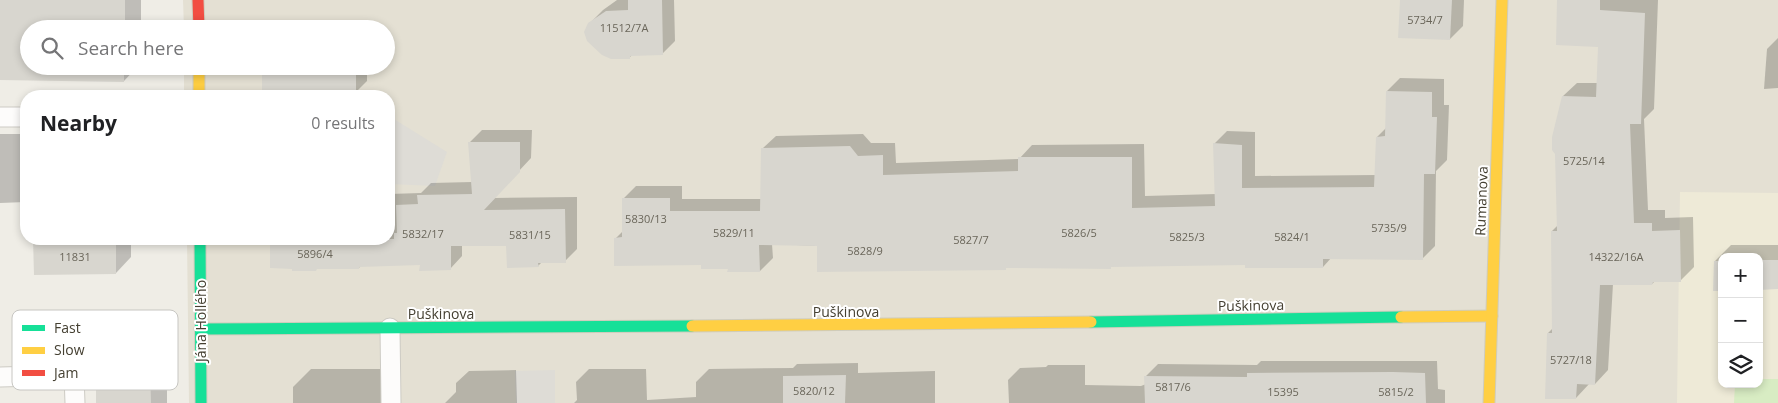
<!DOCTYPE html>
<meta charset="utf-8">
<style>
body{margin:0;font-family:"Open Sans",sans-serif;background:#f2f2f2;color:#202124}
.controls{position:absolute;right:15px;bottom:15px;display:grid;overflow:hidden;border-radius:10px;box-shadow:0 2px 8px #0003}
.controls button{width:45px;height:45px;display:grid;place-items:center;padding:0;border:0;border-bottom:1px solid #e0e0e0;background:#fff;color:#202124;font:25px sans-serif}
.list{margin:0;padding:0;list-style:none}
h2{display:flex;justify-content:space-between;align-items:center;height:65px;margin:0;padding:0 20px;font-size:21px}
h2 small{font-size:16px;font-weight:400;color:#757577}
.icon{flex:none;width:28px;height:28px;fill:none;stroke:currentColor;stroke-width:2;stroke-linecap:round;stroke-linejoin:round}
.map{position:relative;flex:none;width:1778px;height:403px;overflow:hidden}
.search{position:absolute;background:#fff;box-shadow:0 2px 8px #0003;left:20px;top:20px;width:375px;height:55px;display:flex;align-items:center;gap:12px;box-sizing:border-box;padding:0 18px;border-radius:28px;color:#757577;font-size:19px}
.panel{position:absolute;background:#fff;box-shadow:0 2px 8px #0003;left:20px;top:90px;width:375px;height:155px;border-radius:20px}
.map>svg:first-child{display:block}
.residential{fill:#e4e0d3;fill-rule:evenodd}
.education{fill:#eeead7;fill-rule:evenodd}
.green{fill:#d8ecc3}
.parking{fill:#dedcd6}
.shadow{fill:#0003}
.building{fill:#d8d6cf}
.lines{fill:none;stroke-linecap:round;stroke-linejoin:round}
.lane-casing{stroke:#cdcbc4;stroke-width:21}
.fast-casing{stroke:#cfccbc;stroke-width:13}
.slow-casing{stroke:#cfccbc;stroke-width:13}
.jam-casing{stroke:#cfccbc;stroke-width:13}
.lane{stroke:#fdfcfb;stroke-width:19}
.fast{stroke:#16e098;stroke-width:11}
.slow{stroke:#ffcf43;stroke-width:11}
.jam{stroke:#f24e42;stroke-width:11}
.labels{text-anchor:middle;dominant-baseline:central;stroke-width:4;stroke-linejoin:round;paint-order:stroke}
.number-label{font-size:11px;fill:#6a665a}
.street-label{font-size:14px;fill:#454032;stroke:#fff}
.key{fill:#fff;stroke:#c7c6c2;stroke-width:1}
.key-label{font-size:14px;fill:#454032}
</style>
<div class="map">
<svg width="1778" height="403" viewBox="0 0 1778 403">
<rect width="100%" height="100%" fill="#efede6"/>
<path class="residential" d="M 183,0 L 1778,0 L 1778,403 L 189,403 L 187,239 L 389,239 L 389,96 L 184,96 L 184,66 L 386,66 L 386,29 L 184,29 ZM 1722,257 L 1759,257 L 1759,384 L 1722,384 Z"/>
<path class="education" d="M 1680,192 L 1778,193 L 1778,403 L 1677,403 ZM 1722,257 L 1759,257 L 1759,384 L 1722,384 Z"/>
<polygon class="green" points="1759,379 1778,379 1778,403 1734,403 1735,384 1759,384"/>
<g class="parking">
<polygon points="389,116 447,152 435,186 389,184"/>
<polygon points="555,370 555,403 516,403 515,371"/>
</g>
<g class="shadow">
<polygon points="0,0 141,0 141,29 29,29 29,66 138,66 124,81 0,79"/>
<polygon points="617,0 674,0 675,41 662,54 633,54 629,58 589,24 603,10"/>
<polygon points="1402,0 1464,0 1463,26 1450,39"/>
<polygon points="1558,0 1658,0 1654,109 1644,119 1648,210 1665,210 1665,218 1693,217 1694,267 1680,281 1655,281 1652,284 1613,284 1608,370 1595,384 1590,383 1576,398 1548,333 1553,328 1552,231 1558,225 1563,96 1577,83 1598,83 1600,46"/>
<polygon points="1778,38 1778,88 1764,89 1767,49"/>
<polygon points="263,66 367,66 367,81 356,92"/>
<polygon points="1400,78 1444,79 1444,105 1449,105 1447,160 1436,171 1435,246 1422,259 1332,257 1323,267 772,244 773,258 760,271 702,264 616,238 623,231 623,199 636,186 682,186 682,199 762,199 763,148 776,136 863,134 871,143 895,143 896,163 1019,159 1032,145 1144,144 1145,196 1216,194 1214,144 1227,131 1255,132 1255,176 1376,175 1377,137 1386,128 1387,91"/>
<polygon points="482,130 532,130 531,158 494,198 577,197 577,249 565,261 543,261 538,266 507,245 462,244 462,256 450,269 421,264 361,265 359,268 272,267 272,239 389,239 389,194 421,193 431,183 472,182 470,142"/>
<polygon points="0,134 26,134 26,202 0,203"/>
<polygon points="34,239 131,239 131,257 116,273 35,274"/>
<polygon points="1731,245 1778,245 1778,293 1778,288 1759,289 1759,257 1722,257 1722,290 1715,261"/>
<polygon points="155,312 157,349 167,349 167,403 97,403 97,367 108,356 108,330 125,313"/>
<polygon points="1261,361 1437,361 1438,389 1445,390 1445,403 1009,403 1008,380 1020,368 1046,367 1048,365 1085,365 1085,385 1141,386 1146,384 1146,376 1158,364 1257,365"/>
<polygon points="858,363 858,373 935,371 935,403 574,403 577,400 576,382 589,369 646,369 647,400 696,397 696,382 709,369 793,368 797,364"/>
<polygon points="311,369 390,369 390,403 293,403 293,387"/>
<polygon points="516,370 517,403 445,403 456,392 456,383 469,371"/>
</g>
<g class="building">
<polygon points="0,0 125,0 125,29 29,29 29,66 124,66 124,82 0,80"/>
<polygon points="628,0 662,0 663,55 630,56 630,59 611,59 602,55 587,41 584,32 588,23 606,11 628,10"/>
<polygon points="1400,0 1452,0 1450,40 1398,38"/>
<polygon points="1557,0 1600,0 1600,10 1645,13 1641,124 1630,124 1634,223 1652,223 1652,231 1680,230 1681,282 1653,282 1652,285 1600,285 1595,385 1577,384 1576,399 1545,399 1547,333 1552,333 1551,231 1557,231 1555,154 1552,150 1552,137 1562,96 1596,97 1598,47 1556,45"/>
<polygon points="262,66 356,66 356,93 262,95"/>
<polygon points="1386,91 1432,92 1432,117 1437,117 1435,174 1424,174 1423,260 1323,259 1323,268 1245,268 1245,265 1111,267 1111,269 1006,268 1006,270 817,272 817,246 759,245 760,272 727,272 728,269 701,269 701,265 614,266 614,238 622,237 622,198 670,198 670,211 760,211 761,148 850,146 858,156 883,155 883,175 1018,171 1018,157 1132,157 1132,208 1215,206 1213,143 1242,145 1242,188 1374,187 1376,137 1385,136"/>
<polygon points="468,142 520,142 520,172 484,210 565,209 566,263 538,263 539,267 507,268 506,246 451,246 451,270 419,271 420,265 359,267 359,269 317,269 316,271 292,271 292,269 270,268 270,239 394,239 394,233 397,233 396,205 418,204 417,195 472,194"/>
<polygon points="33,239 116,239 116,274 34,275"/>
<polygon points="1759,260 1778,260 1778,289 1759,290"/>
<polygon points="1714,261 1722,261 1722,291 1713,291"/>
<polygon points="107,329 138,329 140,365 150,366 151,403 96,403 96,366 107,366"/>
<polygon points="1393,372 1425,373 1426,403 1145,403 1144,376 1247,377 1247,373"/>
<polygon points="846,375 845,403 783,403 783,376"/>
</g>
<g class="lines">
<defs>
<g id="lane">
<polyline points="0,117 26,117"/>
<polyline points="390,328 391,403"/>
<polyline points="0,377 74,375 75,403"/>
</g>
<g id="fast">
<polyline points="200,239 201,403"/>
<polyline points="1091,322 1401,317"/>
<polyline points="200,329 692,326"/>
</g>
<g id="slow">
<polyline points="199,66 199,96"/>
<polyline points="1401,317 1492,316"/>
<polyline points="692,326 1091,322"/>
<polyline points="1489,403 1502,0"/>
</g>
<polyline id="jam" points="198,0 199,29"/>
</defs>
<use href="#lane" class="lane-casing"/>
<use href="#fast" class="fast-casing"/>
<use href="#slow" class="slow-casing"/>
<use href="#jam" class="jam-casing"/>
<use href="#lane" class="lane"/>
<use href="#fast" class="fast"/>
<use href="#slow" class="slow"/>
<use href="#jam" class="jam"/>
</g>
<g class="labels">
<g class="number-label">
<text x="1425" y="19">5734/7</text>
<text x="624" y="27">11512/7A</text>
<text x="1584" y="160">5725/14</text>
<text x="646" y="218">5830/13</text>
<text x="1389" y="227">5735/9</text>
<text x="734" y="232">5829/11</text>
<text x="1079" y="232">5826/5</text>
<text x="423" y="233">5832/17</text>
<text x="530" y="234">5831/15</text>
<text x="1187" y="236">5825/3</text>
<text x="1292" y="236">5824/1</text>
<text x="971" y="239">5827/7</text>
<text x="865" y="250">5828/9</text>
<text x="315" y="253">5896/4</text>
<text x="75" y="256">11831</text>
<text x="1616" y="256">14322/16A</text>
<text x="1571" y="359">5727/18</text>
<text x="1173" y="386">5817/6</text>
<text x="814" y="390">5820/12</text>
<text x="1283" y="391">15395</text>
<text x="1396" y="391">5815/2</text>
</g>
<g class="street-label">
<text transform="translate(1481 201) rotate(-88)">Rumanova</text>
<text transform="translate(1251 305) rotate(-1)">Puškinova</text>
<text x="846" y="311">Puškinova</text>
<text x="441" y="313">Puškinova</text>
<text transform="translate(200 321) rotate(-90)">Jána Hollého</text>
</g>
</g>
<rect x="12" y="310" width="166" height="80" rx="8" class="key"/>
<rect x="22" y="325" width="23" height="6" fill="#16e098"/>
<rect x="22" y="347" width="23" height="7" fill="#ffcf43"/>
<rect x="22" y="370" width="23" height="6" fill="#f24e42"/>
<g class="key-label">
<text x="54" y="333">Fast</text>
<text x="54" y="355">Slow</text>
<text x="54" y="378">Jam</text>
</g>
</svg>
<div class="controls">
<button>+</button>
<button>−</button>
<button><svg class="icon" aria-label="layers" viewBox="0 0 24 24"><path d="M12 4l9 5-9 5-9-5zM3 14l9 5 9-5"/></svg></button>
</div>
<div class="search"><svg class="icon" aria-label="search" viewBox="0 0 24 24"><circle cx="10" cy="10" r="6"/><path d="M15 15l6 6"/></svg>Search here</div>
<section class="panel">
<h2>Nearby<small>0 results</small></h2>
<ul class="list">
</ul>
</section>
</div>
